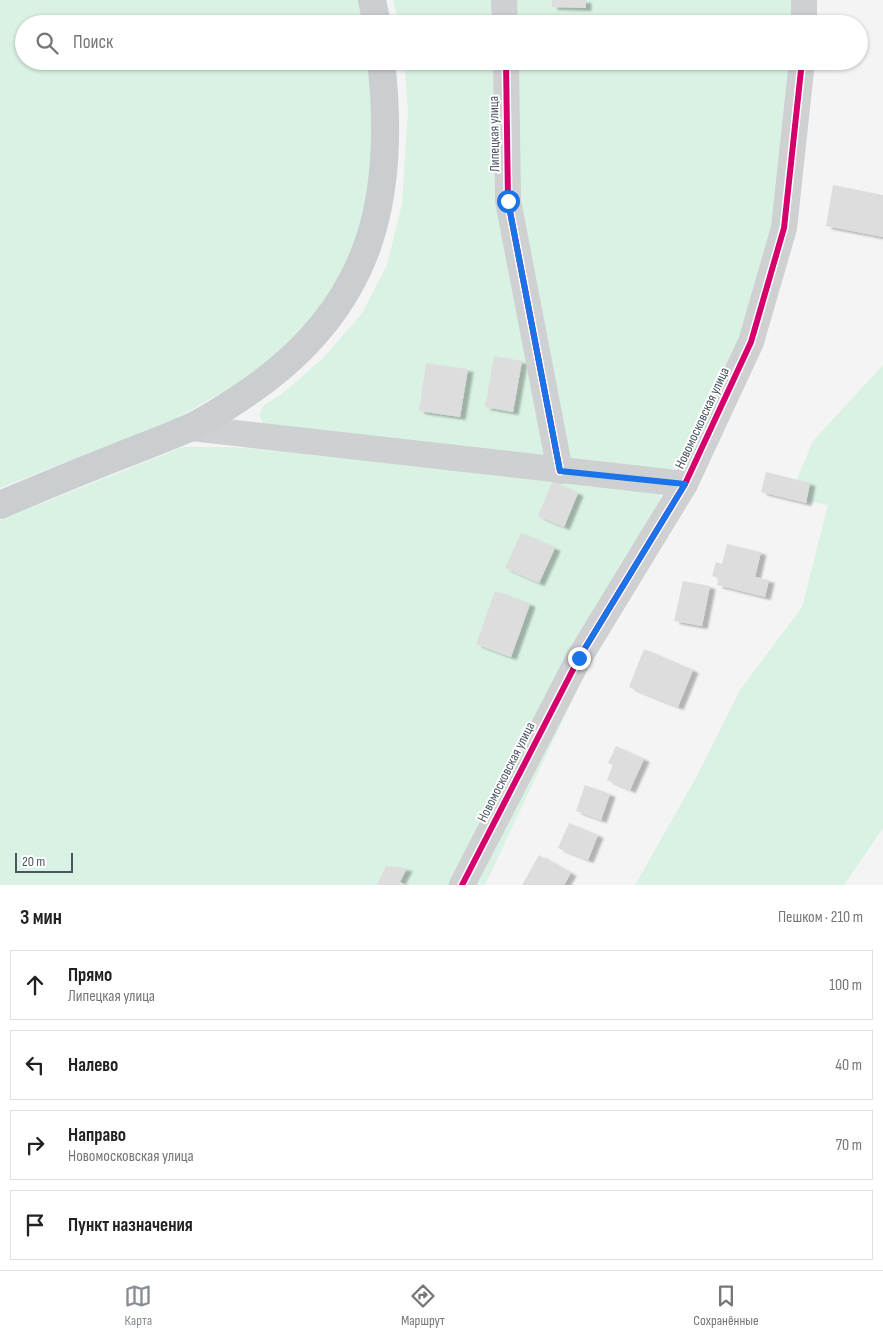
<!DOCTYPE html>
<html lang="ru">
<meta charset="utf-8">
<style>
body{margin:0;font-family:"Sofia Sans Condensed",sans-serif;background:#f6f6f6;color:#222}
.scale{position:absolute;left:15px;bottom:12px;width:58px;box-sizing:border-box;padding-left:5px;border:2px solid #4a5661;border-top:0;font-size:14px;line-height:18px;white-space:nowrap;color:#4a5661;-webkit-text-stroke:4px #fff;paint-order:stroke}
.stop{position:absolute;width:15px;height:15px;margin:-11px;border:4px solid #1a73e8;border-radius:50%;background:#fff}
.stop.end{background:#1a73e8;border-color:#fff;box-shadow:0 1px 5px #0008}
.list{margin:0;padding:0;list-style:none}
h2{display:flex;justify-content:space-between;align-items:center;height:65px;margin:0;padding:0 20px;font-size:21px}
h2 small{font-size:16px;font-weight:400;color:#767676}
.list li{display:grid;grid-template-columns:32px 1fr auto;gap:15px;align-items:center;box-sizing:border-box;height:70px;margin:0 10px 10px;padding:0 10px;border:1px solid #e0e0e0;border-radius:0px}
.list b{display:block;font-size:19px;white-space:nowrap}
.list p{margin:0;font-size:16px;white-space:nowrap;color:#767676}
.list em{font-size:16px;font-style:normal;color:#767676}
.icon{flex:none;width:28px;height:28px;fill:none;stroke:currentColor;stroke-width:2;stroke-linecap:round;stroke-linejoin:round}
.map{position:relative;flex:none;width:883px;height:885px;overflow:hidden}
.search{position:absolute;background:#fff;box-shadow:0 1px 4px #0004;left:15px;right:15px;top:15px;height:55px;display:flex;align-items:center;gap:12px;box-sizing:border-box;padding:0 18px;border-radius:28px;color:#767676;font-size:19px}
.sheet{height:385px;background:#fff}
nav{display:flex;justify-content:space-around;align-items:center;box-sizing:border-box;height:70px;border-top:1px solid #e0e0e0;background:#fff;font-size:14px;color:#767676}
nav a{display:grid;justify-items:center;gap:2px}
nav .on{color:#868d94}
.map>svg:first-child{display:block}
.green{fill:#d9f2e3}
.building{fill:#ddddde;filter:url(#shadow)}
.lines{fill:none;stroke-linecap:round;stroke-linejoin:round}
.minor{stroke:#ced0d2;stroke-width:26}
.major{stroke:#caced1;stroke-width:28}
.cycleway-casing{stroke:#fff;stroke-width:9}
.cycleway{stroke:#d6006c;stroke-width:6}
.route{stroke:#1a73e8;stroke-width:6}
.labels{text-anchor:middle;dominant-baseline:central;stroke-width:4;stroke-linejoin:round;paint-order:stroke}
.street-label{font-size:14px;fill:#4a5661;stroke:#fff}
</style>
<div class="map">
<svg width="883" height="885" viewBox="0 0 883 885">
<defs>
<filter id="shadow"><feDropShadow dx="5.5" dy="3" stdDeviation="1" flood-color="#0004"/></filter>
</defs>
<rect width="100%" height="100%" fill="#f4f4f4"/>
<g class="green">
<polygon points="0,0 365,0 368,24 24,24 24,61 372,61 376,102 370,215 337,295 272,364 175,419 0,488"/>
<polygon points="393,0 803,0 803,24 399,24"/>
<path d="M 404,61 L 801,61 L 784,226 L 690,460 L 676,468 L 655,471 L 656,490 C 663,498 662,504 660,514 L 485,885 L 0,885 L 0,520 L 183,447 L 228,447 L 549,470 L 263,425 L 259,414 L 264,405 L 283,393 L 322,359 L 361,315 L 387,265 L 402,204 L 408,111 Z"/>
<polygon points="883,365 883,828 844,885 635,885 698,774 740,690 802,607 828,505 789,498 813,441"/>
</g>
<g class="building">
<polygon points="552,0 586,0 586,8 552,7"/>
<polygon points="833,185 883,195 883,237 826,226"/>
<polygon points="494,356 522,361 513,412 485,407"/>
<polygon points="426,363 468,369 460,417 419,411"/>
<polygon points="766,472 810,483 806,503 761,492"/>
<polygon points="552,482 578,493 564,527 538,516"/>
<polygon points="521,533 555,548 539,583 505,568"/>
<polygon points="727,544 761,552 755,577 769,580 765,597 717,585 719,578 712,576 716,562 722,564"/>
<polygon points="683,581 710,586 702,626 674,621"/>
<polygon points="495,591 530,604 511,657 476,644"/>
<polygon points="644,649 693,670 678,707 629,687"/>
<polygon points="616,746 644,759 630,790 607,780 613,765 608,763"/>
<polygon points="585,785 610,794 601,820 576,811"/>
<polygon points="569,823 598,835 588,860 558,848"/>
<polygon points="539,855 571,873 564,885 522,885"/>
<polygon points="386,866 407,868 400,882 406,885 377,885"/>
</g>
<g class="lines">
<g class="minor">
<polyline points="504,0 505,24"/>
<polyline points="804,24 804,0"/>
<polyline points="506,61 508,201 560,471"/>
<polyline points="191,428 685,484"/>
<polyline points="462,885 579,658 685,484 751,342 784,228 802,61"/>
</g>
<g class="major">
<polyline points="372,0 377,24"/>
<path d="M 0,505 C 40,488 81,471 122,455 C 144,446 167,438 189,428 C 209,419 234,402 253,389 C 371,306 397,200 381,61"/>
</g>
<defs>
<g id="cycleway">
<polyline points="506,61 508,201 560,471"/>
<polyline points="462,885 579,658 685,484 751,342 784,228 802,61"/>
</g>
</defs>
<use href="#cycleway" class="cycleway-casing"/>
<use href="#cycleway" class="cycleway"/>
</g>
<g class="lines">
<polyline class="route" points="508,201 560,471 685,484 579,658"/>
</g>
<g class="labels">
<g class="street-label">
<text transform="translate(494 134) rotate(-91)">Липецкая улица</text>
<text transform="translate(702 418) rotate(-65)">Новомосковская улица</text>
<text transform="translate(506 772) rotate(-63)">Новомосковская улица</text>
</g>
</g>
</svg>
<div class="scale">20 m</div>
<div class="stop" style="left:508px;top:201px"></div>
<div class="stop end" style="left:579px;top:658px"></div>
<div class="search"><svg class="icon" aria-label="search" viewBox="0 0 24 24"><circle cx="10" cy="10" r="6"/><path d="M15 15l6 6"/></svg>Поиск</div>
</div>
<section class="sheet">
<h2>3 мин<small>Пешком · 210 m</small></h2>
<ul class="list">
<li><svg class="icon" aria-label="ahead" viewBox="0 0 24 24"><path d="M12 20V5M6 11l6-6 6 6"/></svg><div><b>Прямо</b><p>Липецкая улица</p></div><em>100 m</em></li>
<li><svg class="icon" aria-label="left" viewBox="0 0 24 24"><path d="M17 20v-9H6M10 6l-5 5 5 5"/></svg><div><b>Налево</b></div><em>40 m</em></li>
<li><svg class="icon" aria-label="right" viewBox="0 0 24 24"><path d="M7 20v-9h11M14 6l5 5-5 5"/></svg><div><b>Направо</b><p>Новомосковская улица</p></div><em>70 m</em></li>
<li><svg class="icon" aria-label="arrive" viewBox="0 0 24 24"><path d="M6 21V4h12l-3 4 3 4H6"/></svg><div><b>Пункт назначения</b></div></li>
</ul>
</section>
<nav>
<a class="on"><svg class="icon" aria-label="map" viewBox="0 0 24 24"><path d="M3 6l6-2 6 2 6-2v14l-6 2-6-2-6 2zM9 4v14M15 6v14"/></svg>Карта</a>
<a><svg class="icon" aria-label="directions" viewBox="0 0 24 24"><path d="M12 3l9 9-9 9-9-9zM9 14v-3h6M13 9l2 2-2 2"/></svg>Маршрут</a>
<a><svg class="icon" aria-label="saved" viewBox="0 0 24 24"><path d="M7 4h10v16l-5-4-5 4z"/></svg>Сохранённые</a>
</nav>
